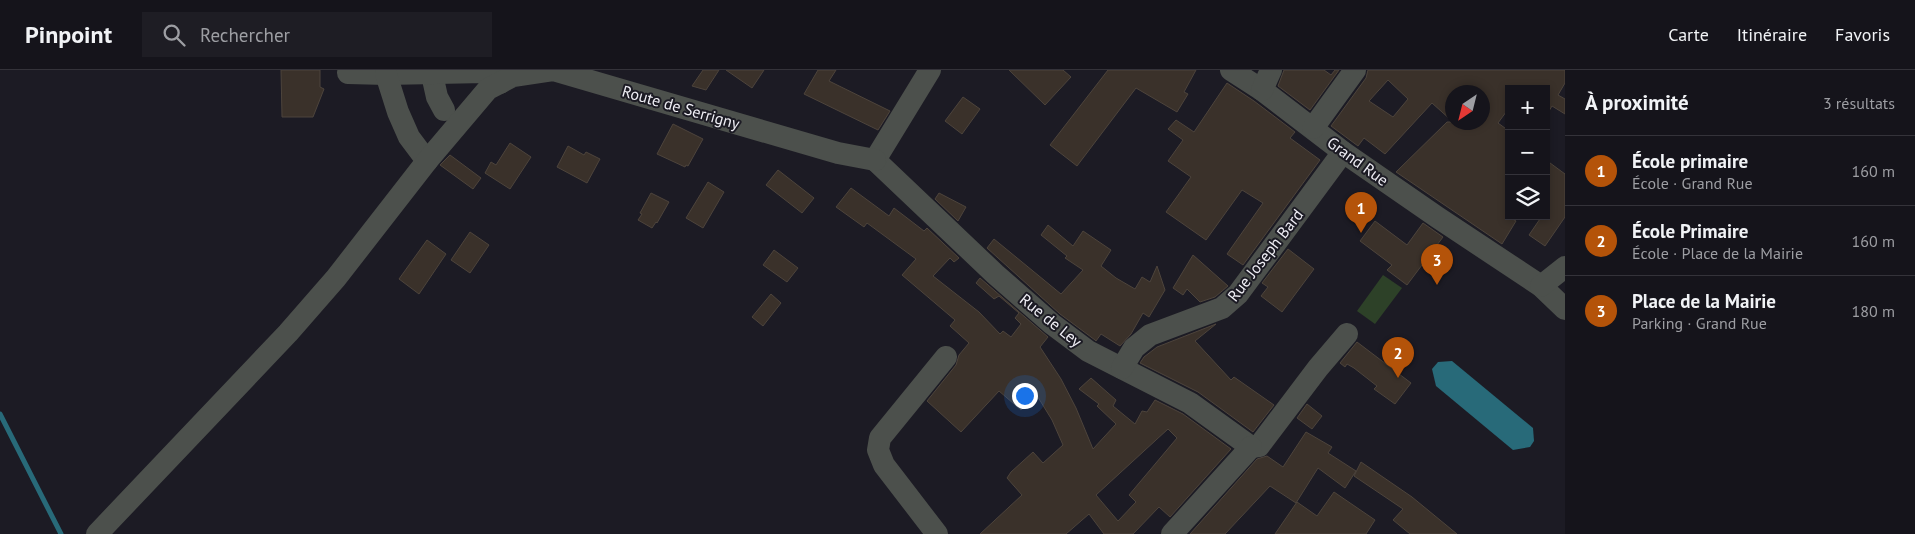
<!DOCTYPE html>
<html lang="fr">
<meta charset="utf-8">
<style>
body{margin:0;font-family:"PT Sans",sans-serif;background:#1e1d24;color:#f1f3f6}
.controls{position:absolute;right:15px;top:15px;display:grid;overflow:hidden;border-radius:0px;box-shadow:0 2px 8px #0003}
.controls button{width:45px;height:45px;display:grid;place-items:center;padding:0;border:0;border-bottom:1px solid #34333a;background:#15141b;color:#f1f3f6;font:25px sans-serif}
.compass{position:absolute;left:1445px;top:15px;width:45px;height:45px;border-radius:50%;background:#15141b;box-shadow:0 2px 8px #0003;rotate:215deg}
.you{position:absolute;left:1024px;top:325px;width:18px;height:18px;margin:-12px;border:4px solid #fff;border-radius:50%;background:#1a73e8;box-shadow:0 0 0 8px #1a73e833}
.badge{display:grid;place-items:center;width:32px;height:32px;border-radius:50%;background:#b45309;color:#fff;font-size:16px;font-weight:700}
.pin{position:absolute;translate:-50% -41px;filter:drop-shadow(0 1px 2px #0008)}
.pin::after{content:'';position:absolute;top:26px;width:18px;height:15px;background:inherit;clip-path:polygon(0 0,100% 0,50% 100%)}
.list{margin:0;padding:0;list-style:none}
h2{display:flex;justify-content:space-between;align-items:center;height:65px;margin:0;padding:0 20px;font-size:21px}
h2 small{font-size:16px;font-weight:400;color:#9d9ea3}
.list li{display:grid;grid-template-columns:32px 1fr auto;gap:15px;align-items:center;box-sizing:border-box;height:70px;padding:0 20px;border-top:1px solid #34333a}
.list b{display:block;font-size:19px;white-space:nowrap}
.list p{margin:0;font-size:16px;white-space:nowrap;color:#9d9ea3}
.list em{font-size:16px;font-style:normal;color:#9d9ea3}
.icon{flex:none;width:28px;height:28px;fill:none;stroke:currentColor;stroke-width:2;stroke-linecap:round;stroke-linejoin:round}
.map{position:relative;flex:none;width:1565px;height:464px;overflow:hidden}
header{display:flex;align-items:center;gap:30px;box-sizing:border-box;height:70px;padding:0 25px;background:#15141b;border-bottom:1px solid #34333a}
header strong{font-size:24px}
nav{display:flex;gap:28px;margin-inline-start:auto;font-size:18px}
.search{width:350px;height:45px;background:#1e1d24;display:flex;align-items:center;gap:12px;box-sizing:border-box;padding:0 18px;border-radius:0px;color:#9d9ea3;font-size:19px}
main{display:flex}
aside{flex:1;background:#15141b}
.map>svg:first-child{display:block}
.green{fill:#2d4128}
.water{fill:#286a79}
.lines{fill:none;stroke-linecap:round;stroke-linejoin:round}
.stream{stroke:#286a79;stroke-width:5}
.building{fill:#3a312a;stroke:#4d443c;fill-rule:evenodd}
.minor{stroke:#4c504c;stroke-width:22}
.labels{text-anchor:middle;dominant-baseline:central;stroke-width:4;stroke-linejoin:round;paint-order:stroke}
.street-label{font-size:16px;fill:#efeef5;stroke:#1c1b24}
</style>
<header>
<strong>Pinpoint</strong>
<div class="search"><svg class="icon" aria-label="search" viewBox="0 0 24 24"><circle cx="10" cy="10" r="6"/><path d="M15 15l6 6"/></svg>Rechercher</div>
<nav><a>Carte</a><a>Itinéraire</a><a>Favoris</a></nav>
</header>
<main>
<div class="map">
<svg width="1565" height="464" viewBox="0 0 1565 464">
<rect width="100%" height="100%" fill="#1c1b24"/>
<polygon class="green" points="1383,205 1402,218 1375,254 1357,241"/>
<polygon class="water" points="1452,291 1533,358 1534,371 1530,377 1513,380 1436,316 1432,299 1438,292"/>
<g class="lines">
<polyline class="stream" points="0,344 61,464"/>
</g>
<g class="building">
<polygon points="281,0 320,0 320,17 324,19 313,47 282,47"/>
<polygon points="703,0 719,0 706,20 692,16"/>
<polygon points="726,0 764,0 752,18"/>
<polygon points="818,0 836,0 829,11 890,41 878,60 804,24"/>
<polygon points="1009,0 1063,0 1071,7 1045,35"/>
<polygon points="1108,0 1196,0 1184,22 1188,24 1177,42 1136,18 1077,96 1050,75"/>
<polygon points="1284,0 1324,0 1331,5 1335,0 1339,0 1310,40 1278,16"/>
<path d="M 1368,0 L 1565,0 L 1565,13 L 1558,25 L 1565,29 L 1565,44 L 1552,36 L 1546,46 L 1546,19 L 1509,19 L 1509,38 L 1498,53 L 1509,61 L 1509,147 L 1516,151 L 1502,174 L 1396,102 L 1447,52 L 1482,52 L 1482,22 L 1452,22 L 1452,51 L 1432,33 L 1385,84 L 1364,68 L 1358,76 L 1331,56 L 1366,8 ZM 1388,10 L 1408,29 L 1393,47 L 1369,31 Z"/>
<polygon points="1227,13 1254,31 1295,62 1290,68 1320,90 1243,195 1227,184 1263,133 1242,120 1206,170 1166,142 1191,107 1168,91 1183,70 1168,59 1176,50 1194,62"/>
<polygon points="963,27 980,39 962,64 945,51"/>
<polygon points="673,54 703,69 688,96 686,95 685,97 657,84"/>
<polygon points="510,73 531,87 510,119 485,103 491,92 496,95"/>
<polygon points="568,76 584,85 586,82 600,89 587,113 557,97"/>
<polygon points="450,85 481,108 473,119 440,95"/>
<polygon points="1546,90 1565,104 1565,147 1545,176 1529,165 1542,146 1546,146"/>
<polygon points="778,100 814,128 802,143 766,115"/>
<polygon points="708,112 724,122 703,158 686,148"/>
<path d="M 851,118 L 889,146 L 894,138 L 924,161 L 927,158 L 959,188 L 954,192 L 950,188 L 933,206 L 979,242 L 1000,264 L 1003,261 L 1011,267 L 1021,254 L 1015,248 L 1019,243 L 999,226 L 994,229 L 976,213 L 980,208 L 1048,267 L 1040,277 L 1061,309 L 1076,338 L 1093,379 L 1116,354 L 1097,336 L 1099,334 L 1079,319 L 1091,308 L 1116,330 L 1113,336 L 1135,354 L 1142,341 L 1147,342 L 1155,330 L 1183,344 L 1231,379 L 1170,447 L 1159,437 L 1133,464 L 1104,464 L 1089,444 L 1066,464 L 980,464 L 1022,425 L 1007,408 L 1011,402 L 1033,382 L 1043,393 L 1063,375 L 1052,350 L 1036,324 L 1021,340 L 999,321 L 961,362 L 927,331 L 956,295 L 959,285 L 969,273 L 950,256 L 955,250 L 902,205 L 916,189 L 867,153 L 864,157 L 836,137 ZM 1168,359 L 1177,368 L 1129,425 L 1136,432 L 1118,451 L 1096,425 Z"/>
<polygon points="651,123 669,132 657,153 656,152 652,158 638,150 642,144 640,143"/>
<polygon points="939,123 966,137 958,151 935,129"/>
<polygon points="1375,151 1407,175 1423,153 1443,167 1407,215 1387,200 1392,195 1360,171"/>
<polygon points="1048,155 1073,176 1083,161 1111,180 1101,196 1116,208 1135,219 1142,207 1150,212 1157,196 1165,220 1149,247 1143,243 1131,264 1120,276 1101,264 1096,271 1095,270 1060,244 987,178 994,169 1061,224 1083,200 1065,188 1067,186 1041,165"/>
<polygon points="470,162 489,175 470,203 451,190"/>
<polygon points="427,170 446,184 419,224 399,209"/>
<polygon points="1288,179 1314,199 1282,242 1261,226 1268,217 1262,213"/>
<polygon points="774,180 798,198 787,212 763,195"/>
<polygon points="1193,185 1228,216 1215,227 1200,232 1187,219 1183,225 1173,218"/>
<polygon points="771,224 781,233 763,256 752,247"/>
<polygon points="1216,254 1195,271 1231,310 1234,307 1274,335 1253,362 1198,322 1140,293 1144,287 1157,277"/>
<polygon points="1357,272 1411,313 1395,334 1374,319 1377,316 1354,298 1347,294 1345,297 1340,293"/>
<polygon points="1307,334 1322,346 1312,359 1297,348"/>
<polygon points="1306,362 1332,377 1328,383 1356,401 1345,418 1318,398 1296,433 1270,416 1225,464 1190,464 1257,389 1267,386 1283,397"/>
<polygon points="1361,392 1412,427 1457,464 1410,464 1393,450 1403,439 1354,406"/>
<polygon points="1334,422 1375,450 1366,464 1275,464 1297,432 1317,446"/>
</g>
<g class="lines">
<g class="minor">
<polyline points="431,0 437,27 444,40"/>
<polyline points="1231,0 1262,20 1343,82 1437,147 1541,216 1565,239"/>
<polyline points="348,3 386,4 485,2 500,13"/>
<polyline points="386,4 398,42 409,67 427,91"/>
<polyline points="1262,20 1271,0"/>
<polyline points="1313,58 1355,0"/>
<polyline points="875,90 995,204 1052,254 1088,281 1190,333 1251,377"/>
<polyline points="875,90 930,0"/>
<polyline points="1541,216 1565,197"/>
<polyline points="1122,298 1134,278 1150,265 1222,238 1238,224 1343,82"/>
<polyline points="1251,377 1259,376 1318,298 1347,264"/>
<polyline points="97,464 288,263 336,208 427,91 488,19 513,6 553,0 838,83 875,90"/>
<polyline points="937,464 884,395 878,380 880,368 946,287"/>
<polyline points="1172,464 1251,377"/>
</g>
</g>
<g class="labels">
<g class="street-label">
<text transform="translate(681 37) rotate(16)">Route de Serrigny</text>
<text transform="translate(1358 91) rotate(36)">Grand Rue</text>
<text transform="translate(1265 185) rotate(-52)">Rue Joseph Bard</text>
<text transform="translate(1051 250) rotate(39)">Rue de Ley</text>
</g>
</g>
</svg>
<div class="controls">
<button>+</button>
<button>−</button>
<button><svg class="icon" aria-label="layers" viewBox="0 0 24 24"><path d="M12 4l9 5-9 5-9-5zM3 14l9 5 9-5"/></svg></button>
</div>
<svg class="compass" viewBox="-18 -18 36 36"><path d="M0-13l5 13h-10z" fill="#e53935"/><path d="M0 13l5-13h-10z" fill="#9d9ea3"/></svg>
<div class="you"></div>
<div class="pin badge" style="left:1361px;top:163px">1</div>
<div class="pin badge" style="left:1398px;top:308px">2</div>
<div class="pin badge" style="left:1437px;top:215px">3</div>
</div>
<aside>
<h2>À proximité<small>3 résultats</small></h2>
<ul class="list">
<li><span class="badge">1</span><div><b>École primaire</b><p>École · Grand Rue</p></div><em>160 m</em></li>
<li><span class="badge">2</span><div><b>École Primaire</b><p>École · Place de la Mairie</p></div><em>160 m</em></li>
<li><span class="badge">3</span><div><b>Place de la Mairie</b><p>Parking · Grand Rue</p></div><em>180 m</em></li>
</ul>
</aside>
</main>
